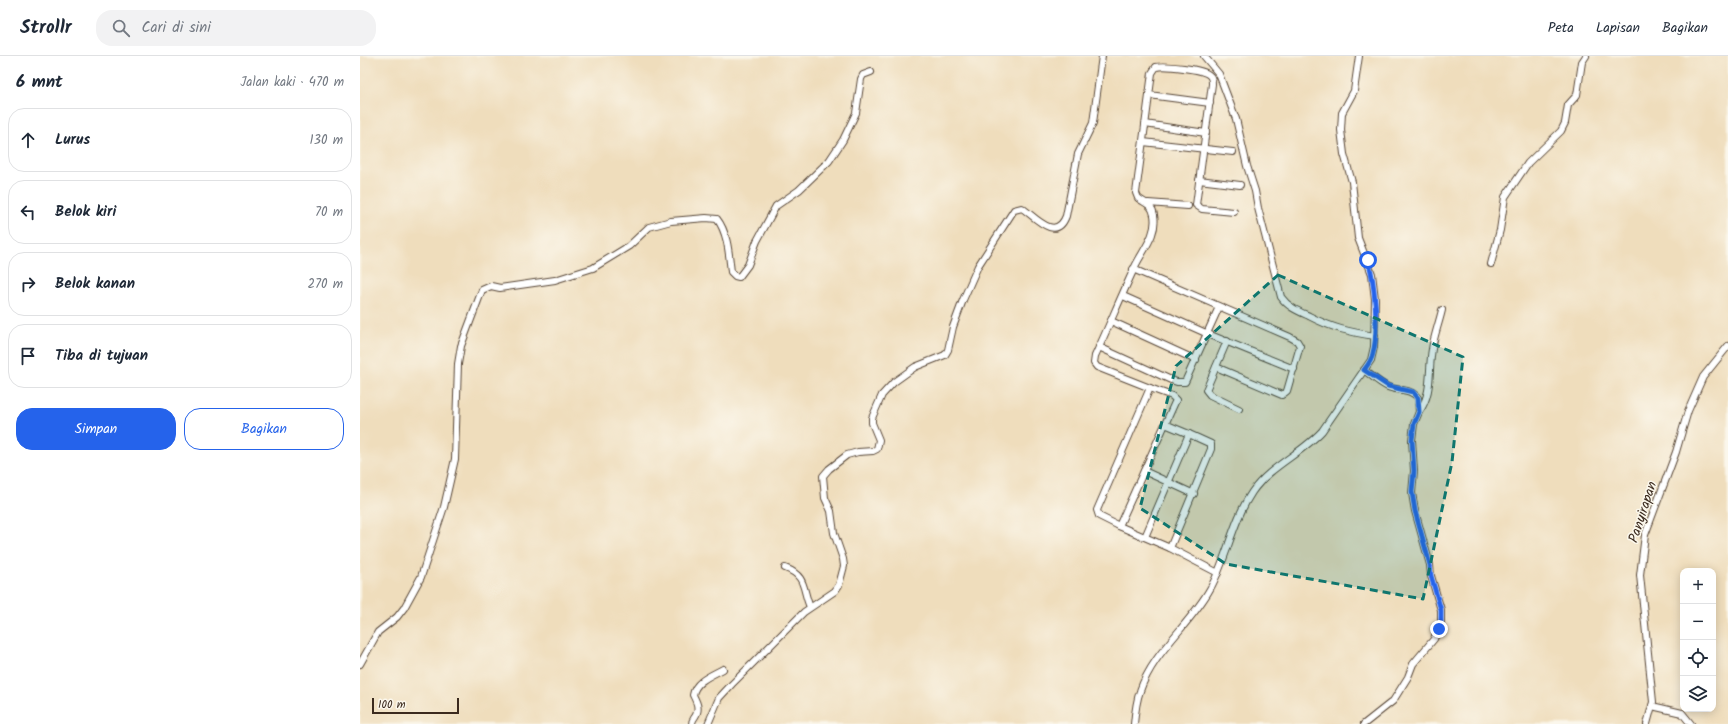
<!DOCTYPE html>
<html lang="id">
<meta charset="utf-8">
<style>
body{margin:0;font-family:Kalam,sans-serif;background:#f2f2f3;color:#1f2937}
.controls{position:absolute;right:12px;bottom:12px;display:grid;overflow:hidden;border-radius:8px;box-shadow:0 2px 10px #0003}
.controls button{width:36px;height:36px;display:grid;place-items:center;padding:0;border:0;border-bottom:1px solid #e0e1e3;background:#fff;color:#1f2937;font:20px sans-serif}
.scale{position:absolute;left:12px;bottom:10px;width:87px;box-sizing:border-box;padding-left:4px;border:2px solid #3b2a1e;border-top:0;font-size:11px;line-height:14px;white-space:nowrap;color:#3b2a1e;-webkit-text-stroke:3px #fbf7ec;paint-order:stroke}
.stop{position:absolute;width:12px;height:12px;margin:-9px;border:3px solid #2563eb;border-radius:50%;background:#fff}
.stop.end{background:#2563eb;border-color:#fff;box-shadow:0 1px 4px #0008}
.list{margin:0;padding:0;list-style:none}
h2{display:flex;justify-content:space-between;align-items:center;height:52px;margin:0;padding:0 16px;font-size:17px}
h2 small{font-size:13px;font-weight:400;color:#747a83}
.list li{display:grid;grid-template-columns:26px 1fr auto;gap:12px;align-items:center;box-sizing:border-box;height:64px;margin:0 8px 8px;padding:0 8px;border:1px solid #e0e1e3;border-radius:16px}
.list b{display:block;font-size:15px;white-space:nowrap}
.list em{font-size:13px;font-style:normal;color:#747a83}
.actions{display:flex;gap:8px;padding:12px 16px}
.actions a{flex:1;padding:9px 0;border:1px solid #2563eb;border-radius:16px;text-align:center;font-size:14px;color:#2563eb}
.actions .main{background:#2563eb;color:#fff}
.icon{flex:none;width:22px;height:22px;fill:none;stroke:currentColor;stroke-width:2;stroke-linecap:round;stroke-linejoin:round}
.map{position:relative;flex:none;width:1368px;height:668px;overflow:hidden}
header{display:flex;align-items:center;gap:24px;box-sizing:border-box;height:56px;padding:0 20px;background:#fff;border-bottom:1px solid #e0e1e3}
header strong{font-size:19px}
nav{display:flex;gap:22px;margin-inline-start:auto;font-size:14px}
.search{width:280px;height:36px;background:#f2f2f3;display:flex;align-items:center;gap:10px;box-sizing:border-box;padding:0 14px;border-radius:16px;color:#747a83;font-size:15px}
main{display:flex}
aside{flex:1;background:#fff}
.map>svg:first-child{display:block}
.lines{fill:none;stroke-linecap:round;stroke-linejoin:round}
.street-casing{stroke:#564536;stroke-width:8}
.street{stroke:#fff;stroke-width:6}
.route{stroke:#2563eb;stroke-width:5}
.marked{fill:#0f766e;fill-opacity:0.2;stroke:#0f766e;stroke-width:3;stroke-dasharray:8 5;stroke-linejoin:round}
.labels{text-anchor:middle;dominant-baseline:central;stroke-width:3;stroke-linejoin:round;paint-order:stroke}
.street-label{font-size:14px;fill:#3b2a1e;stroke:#fbf7ec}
</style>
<header>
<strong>Strollr</strong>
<div class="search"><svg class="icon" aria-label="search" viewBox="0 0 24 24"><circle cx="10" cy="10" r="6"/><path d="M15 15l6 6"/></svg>Cari di sini</div>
<nav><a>Peta</a><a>Lapisan</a><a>Bagikan</a></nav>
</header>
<main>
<aside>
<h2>6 mnt<small>Jalan kaki · 470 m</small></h2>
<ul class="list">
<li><svg class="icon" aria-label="ahead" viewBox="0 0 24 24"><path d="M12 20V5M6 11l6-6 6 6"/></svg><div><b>Lurus</b></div><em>130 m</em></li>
<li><svg class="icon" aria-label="left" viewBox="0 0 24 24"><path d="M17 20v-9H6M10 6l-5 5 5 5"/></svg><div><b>Belok kiri</b></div><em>70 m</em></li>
<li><svg class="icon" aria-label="right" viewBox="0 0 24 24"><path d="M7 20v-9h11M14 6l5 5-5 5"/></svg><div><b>Belok kanan</b></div><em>270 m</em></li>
<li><svg class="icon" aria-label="arrive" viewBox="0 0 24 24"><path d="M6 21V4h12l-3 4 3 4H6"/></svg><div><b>Tiba di tujuan</b></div></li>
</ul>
<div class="actions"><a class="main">Simpan</a><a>Bagikan</a></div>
</aside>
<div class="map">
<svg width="1368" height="668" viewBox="0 0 1368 668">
<rect width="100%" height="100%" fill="#fbf7ec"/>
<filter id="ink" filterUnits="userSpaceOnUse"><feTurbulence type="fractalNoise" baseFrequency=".025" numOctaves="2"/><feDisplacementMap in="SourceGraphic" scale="8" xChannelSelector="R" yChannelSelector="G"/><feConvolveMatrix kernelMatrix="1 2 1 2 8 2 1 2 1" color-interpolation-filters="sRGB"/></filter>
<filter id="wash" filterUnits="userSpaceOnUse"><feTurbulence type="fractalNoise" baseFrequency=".012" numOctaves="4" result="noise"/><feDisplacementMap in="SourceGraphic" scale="16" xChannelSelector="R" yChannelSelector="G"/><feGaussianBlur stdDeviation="0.9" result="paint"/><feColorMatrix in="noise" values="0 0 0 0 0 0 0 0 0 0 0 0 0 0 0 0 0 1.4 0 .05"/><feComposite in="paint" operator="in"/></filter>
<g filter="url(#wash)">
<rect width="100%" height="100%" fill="#efddbc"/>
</g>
<g filter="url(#ink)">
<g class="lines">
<defs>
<g id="street">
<path d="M 844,0 L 859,18 L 876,63 L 887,110 L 895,135 L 898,152 L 921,241 C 928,251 938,255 949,260 C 972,272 989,276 1015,280"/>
<polyline points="789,39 850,47"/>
<polyline points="785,68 846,77"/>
<polyline points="783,86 873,96"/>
<polyline points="839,124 880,129"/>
<polyline points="788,147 828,150"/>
<polyline points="1131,208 1140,174 1145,141 1168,107 1201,75 1205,67 1208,49 1217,39 1222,6 1226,0"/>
<polyline points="773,213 930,281 937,285 940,290 927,335 922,339 856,311"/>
<polyline points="763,240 848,278 934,313"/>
<polyline points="751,265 836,304"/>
<polyline points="867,285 846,334 850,339 879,353"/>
<polyline points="739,291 811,324 817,326 825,326 859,251"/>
<path d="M 1004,314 C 1012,320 1019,327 1028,331 C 1038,335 1051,332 1058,342 L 1059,356 L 1054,368 L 1052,384 L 1054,415 L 1052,437 L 1055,455 L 1070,509 L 1071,520 L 1081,554 L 1081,566 L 1074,583 L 1053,608 L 1048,621 L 1033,645 L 1004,668"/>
<polyline points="790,332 812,340 816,344 759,470 810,492 858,517"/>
<path d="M 1059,356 C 1073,337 1068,315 1072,293 C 1074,280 1079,267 1082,254"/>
<polyline points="784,415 834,438"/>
<path d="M 759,470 L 739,460 L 737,454 L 790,332 L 737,311 L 734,307 L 735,300 C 748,272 760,243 773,215 C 780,197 798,180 794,159 C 792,148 786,148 778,142 L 776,137 L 792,17 L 796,11 C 805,9 843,13 849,19 C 852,21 852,24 852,28 L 836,149 L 842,153 L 874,156"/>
<polyline points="785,481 829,378 805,368"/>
<polyline points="810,492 851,393 851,388 829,378"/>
<path d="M 425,512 C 447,520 442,533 450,551"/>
<path d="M 0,608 L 18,576 L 37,561 L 44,552 L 61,521 L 84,451 L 95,403 L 98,308 L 101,290 L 122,234 L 131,230 L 140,232 L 195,224 L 233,212 L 269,190 L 289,171 L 311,165 L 346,162 L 357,163 C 368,177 369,199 371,216 L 375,220 L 379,221 L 388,209 L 397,185 L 416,150 L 439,134 L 469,105 L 483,84 L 496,57 L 501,23 L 503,19 L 511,16"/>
<polyline points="1292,650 1322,657 1331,668"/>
<path d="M 332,668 C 332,663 334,663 336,659 C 340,652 336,645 333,639 C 335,625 352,619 363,613"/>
<path d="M 348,668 L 359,642 L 372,628 L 444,556 L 475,535 L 479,529 L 484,510 L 483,503 L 474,477 L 471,455 L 465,442 L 463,420 L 469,413 L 487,399 L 498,396 L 513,395 L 517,393 L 519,384 L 512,367 L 512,362 L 522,339 L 534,326 L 555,311 L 585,299 L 588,294 L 593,271 L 603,244 L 618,210 L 654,154 L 662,152 C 674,160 696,187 706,160 L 718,98 L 733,67 L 742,0"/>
<path d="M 774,668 C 775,657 776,646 780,635 C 793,596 830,569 850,533 C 867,503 872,466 892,436 C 910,410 941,398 962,375 L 1011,304 L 1014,291 L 1015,243 L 1012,218 L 998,182 L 992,126 L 984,98 L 981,74 L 982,57 L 994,35 L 999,0"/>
<polyline points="1287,668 1293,646 1280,519 1285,479 1316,396 1328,355 1343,321 1368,290"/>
</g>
</defs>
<use href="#street" class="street-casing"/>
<use href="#street" class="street"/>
</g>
</g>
<g class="lines" filter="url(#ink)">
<path class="route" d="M 1008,204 C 1015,226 1019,275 1013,297 C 1012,304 1008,309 1004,314 L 1028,330 L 1053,336 L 1058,342 L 1059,356 L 1054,368 L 1052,384 L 1054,415 L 1052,436 L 1055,455 L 1070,509 L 1071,520 L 1081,554 L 1081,566 L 1079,573"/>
</g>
<path class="marked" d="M 918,219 L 1103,301 L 1092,406 L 1063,543 L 866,508 L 780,452 L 816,310 Z"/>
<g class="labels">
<g class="street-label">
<text transform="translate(1283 456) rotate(-72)">Panyirapan</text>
</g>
</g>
</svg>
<div class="controls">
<button>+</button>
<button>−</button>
<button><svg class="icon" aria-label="locate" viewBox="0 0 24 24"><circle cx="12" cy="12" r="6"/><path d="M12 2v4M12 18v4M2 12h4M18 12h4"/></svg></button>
<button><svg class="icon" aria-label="layers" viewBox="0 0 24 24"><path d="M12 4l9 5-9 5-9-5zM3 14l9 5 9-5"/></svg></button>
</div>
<div class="scale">100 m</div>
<div class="stop" style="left:1008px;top:204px"></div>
<div class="stop end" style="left:1079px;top:573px"></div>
</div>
</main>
